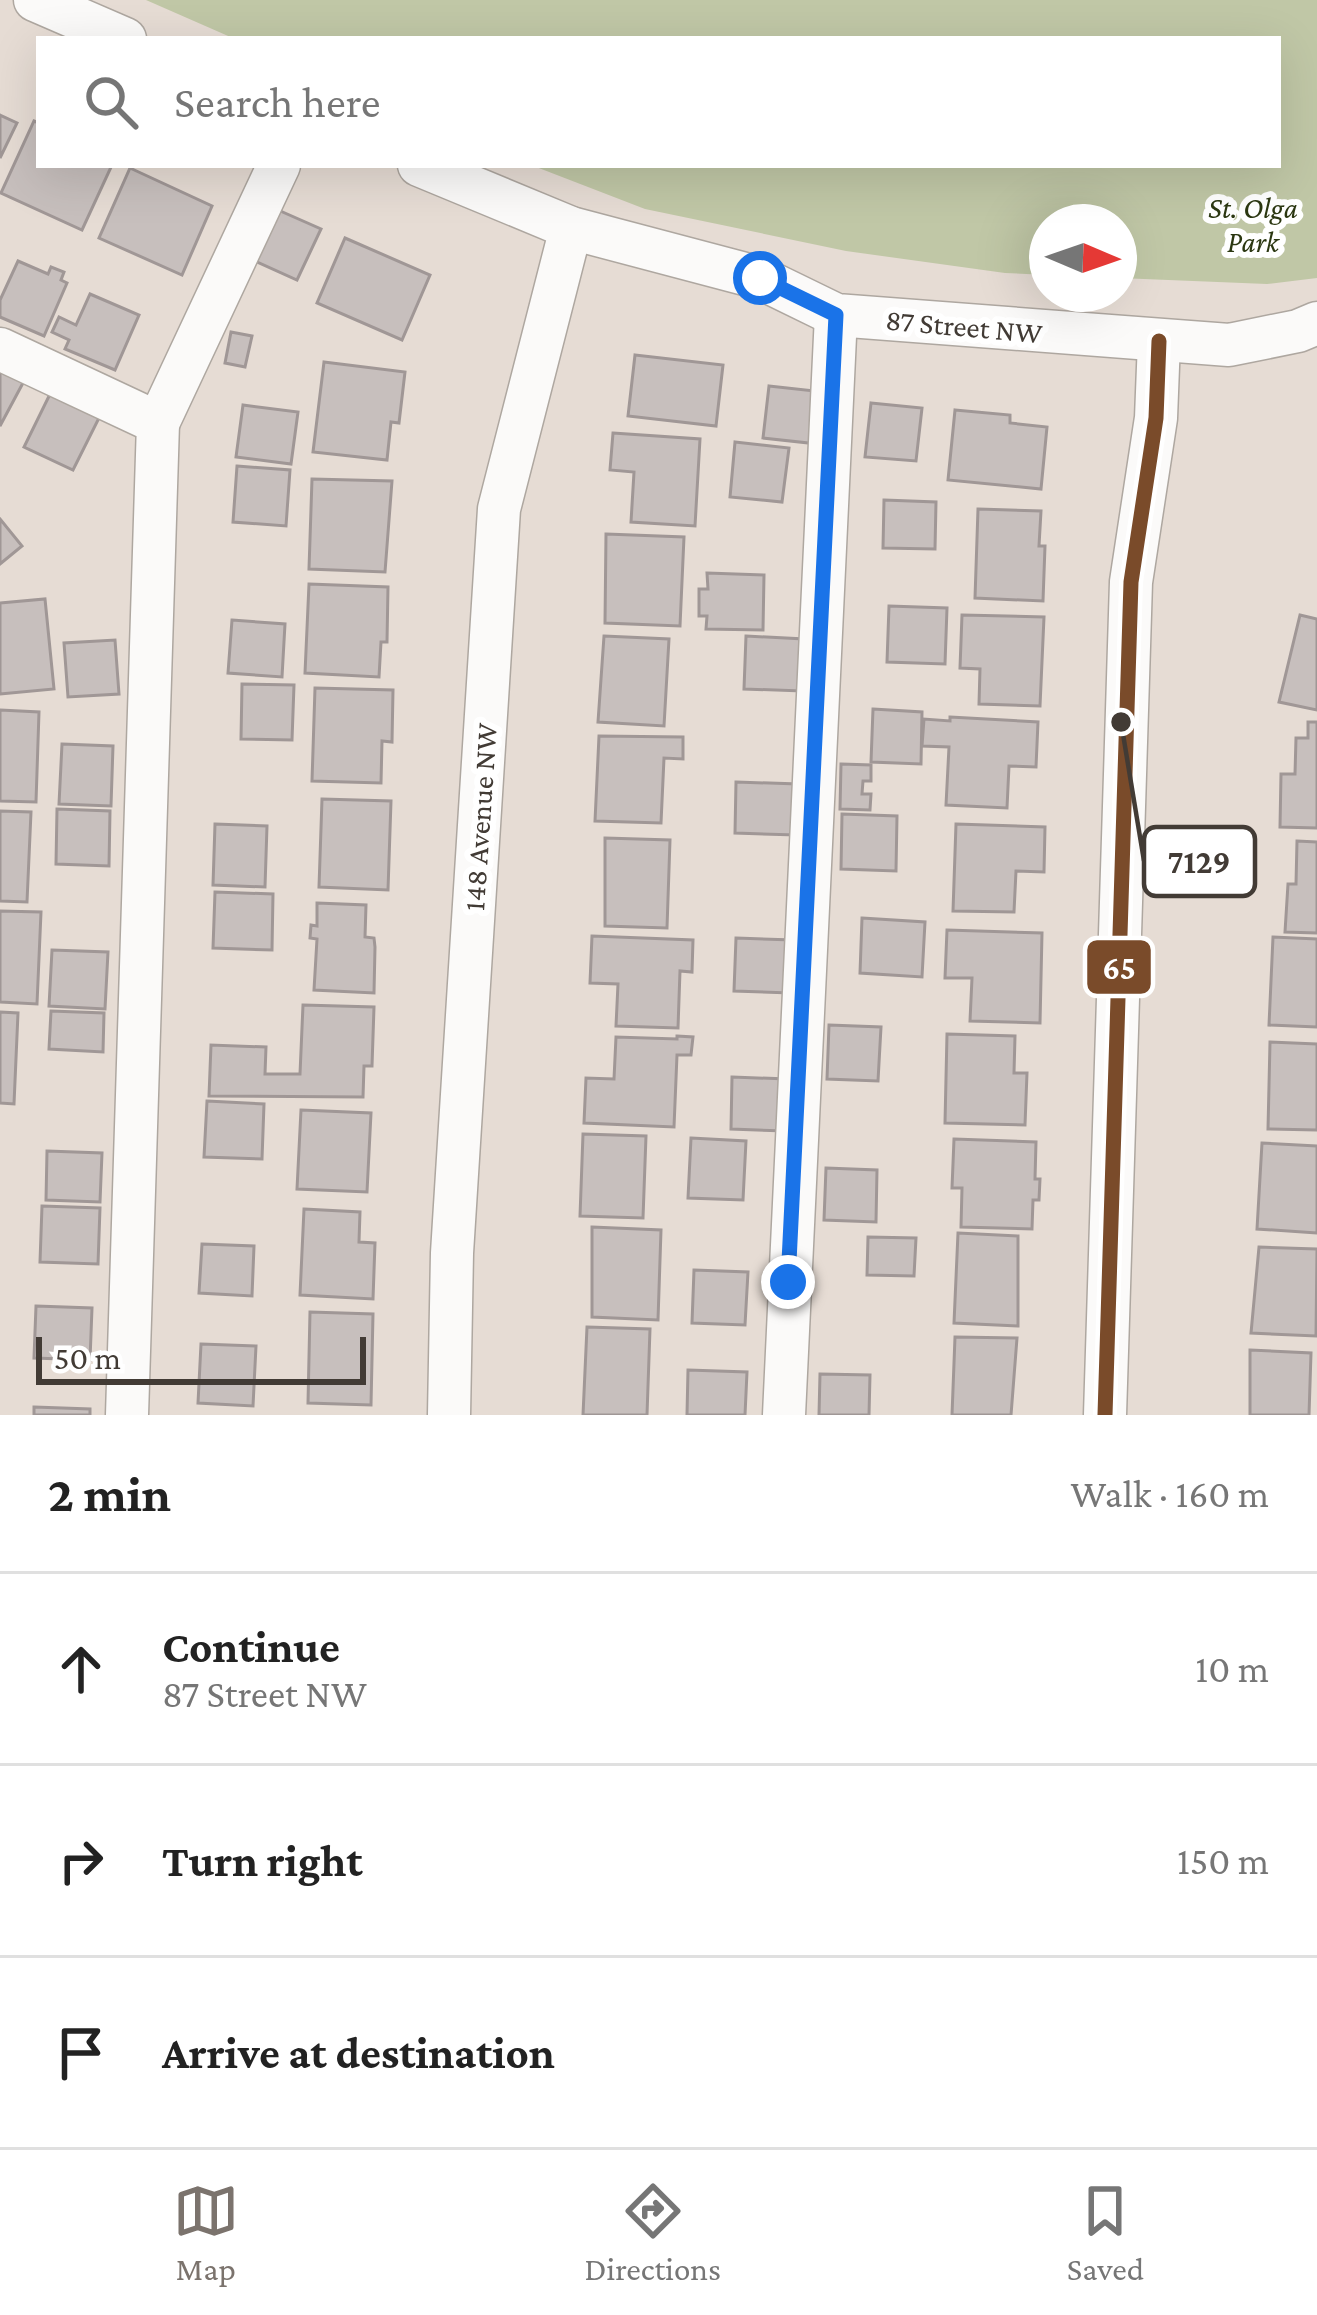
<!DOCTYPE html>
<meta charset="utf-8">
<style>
body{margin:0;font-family:"Crimson Pro",serif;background:#f2f2f2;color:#222}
.compass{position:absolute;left:1029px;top:204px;width:108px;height:108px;border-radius:50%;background:#fff;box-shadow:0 12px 48px #0002;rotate:92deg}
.scale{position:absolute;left:36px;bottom:30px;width:330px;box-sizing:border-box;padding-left:12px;border:6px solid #423b35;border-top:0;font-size:33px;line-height:42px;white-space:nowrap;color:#423b35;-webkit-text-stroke:9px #fff;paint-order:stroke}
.stop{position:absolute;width:36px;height:36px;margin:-27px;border:9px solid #1a73e8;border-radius:50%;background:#fff}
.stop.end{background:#1a73e8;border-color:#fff;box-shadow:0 3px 12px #0008}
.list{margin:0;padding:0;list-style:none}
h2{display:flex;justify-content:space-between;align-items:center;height:156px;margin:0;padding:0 48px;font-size:51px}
h2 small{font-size:39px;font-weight:400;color:#767676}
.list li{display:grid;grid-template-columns:78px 1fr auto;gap:36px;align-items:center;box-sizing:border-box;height:192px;padding:0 48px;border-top:3px solid #e0e0e0}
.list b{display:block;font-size:45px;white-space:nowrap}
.list p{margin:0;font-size:39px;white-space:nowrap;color:#767676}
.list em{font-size:39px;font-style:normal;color:#767676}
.icon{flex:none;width:66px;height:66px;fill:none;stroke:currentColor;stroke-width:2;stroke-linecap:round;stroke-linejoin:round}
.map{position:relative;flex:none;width:1317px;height:1415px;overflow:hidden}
.search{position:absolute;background:#fff;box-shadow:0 12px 48px #0002;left:36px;right:36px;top:36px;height:132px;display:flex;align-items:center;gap:30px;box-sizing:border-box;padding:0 42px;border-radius:0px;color:#767676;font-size:45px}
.sheet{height:732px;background:#fff}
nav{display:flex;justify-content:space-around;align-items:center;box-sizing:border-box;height:168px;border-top:3px solid #e0e0e0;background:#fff;font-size:33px;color:#767676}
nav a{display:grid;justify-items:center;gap:6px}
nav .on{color:#7b736d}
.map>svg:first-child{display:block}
.green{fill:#c0c7a6}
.building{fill:#c7bfbd;stroke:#a09796;stroke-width:3}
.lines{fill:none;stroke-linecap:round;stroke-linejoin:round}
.minor-casing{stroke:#aea7a0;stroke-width:45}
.minor{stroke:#fbfaf9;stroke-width:42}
.bus-1-casing{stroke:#fff;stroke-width:24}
.bus-1{stroke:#7a4b2a;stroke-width:15}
.route{stroke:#1a73e8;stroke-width:15}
.labels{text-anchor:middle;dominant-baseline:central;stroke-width:12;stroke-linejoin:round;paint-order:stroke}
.park-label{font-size:30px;font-style:italic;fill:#2b3711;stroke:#fff}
.street-label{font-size:30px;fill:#423b35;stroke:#fff}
.leader{fill:none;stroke:#423b35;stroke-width:4.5}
.callout-dot{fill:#423b35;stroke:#fff;stroke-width:4.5}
.callout{fill:#fff;stroke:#423b35;stroke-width:4.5}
.callout-label{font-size:33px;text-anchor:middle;font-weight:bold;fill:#423b35}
.line-badge{stroke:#fff;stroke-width:4.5}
.badge-label{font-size:33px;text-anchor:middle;font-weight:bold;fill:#fff}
</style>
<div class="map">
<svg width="1317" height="1415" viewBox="0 0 1317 1415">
<rect width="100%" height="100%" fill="#e6dcd4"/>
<polygon class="green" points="146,0 1317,0 1317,278 1267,284 1119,278 1119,222 1047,222 1047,275 1005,273 846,251 645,209 531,165 1278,165 1278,39 235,39"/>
<g class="building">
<polygon points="0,115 17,123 0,158"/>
<polygon points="34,121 39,123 39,165 112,165 82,230 1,193"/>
<polygon points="130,168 212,206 182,275 99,238"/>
<polygon points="269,206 321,229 297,280 246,257"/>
<polygon points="345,238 430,275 402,340 317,303"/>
<polygon points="18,261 48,274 51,267 64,272 61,280 67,283 44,336 0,317 0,300"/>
<polygon points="90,294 139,315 115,370 65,349 69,340 52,332 59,317 76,325"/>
<polygon points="231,332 252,336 245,367 225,363"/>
<polygon points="635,355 723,365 716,426 628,416"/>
<polygon points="324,362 405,372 399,423 391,422 387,460 313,452"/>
<polygon points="0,368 24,381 0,426"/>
<polygon points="769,386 824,392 818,444 763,438"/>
<polygon points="52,390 101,414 73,470 24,447"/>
<polygon points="871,403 922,408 916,461 865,457"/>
<polygon points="243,405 298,412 291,464 236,457"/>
<polygon points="955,410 1010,415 1010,423 1047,427 1041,489 948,480"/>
<polygon points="613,433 700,439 695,526 631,522 634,472 610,470"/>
<polygon points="735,442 789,448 782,502 730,497"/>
<polygon points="237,466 290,470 286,526 233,522"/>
<polygon points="312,479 392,481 385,572 309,569"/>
<polygon points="884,500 936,502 935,549 883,548"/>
<polygon points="978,509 1041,511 1039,546 1045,546 1043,601 975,598"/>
<polygon points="0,519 22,546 0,564"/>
<polygon points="606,534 684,537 680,626 605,623"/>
<polygon points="707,573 764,575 763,630 706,629 707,616 699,616 699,589 708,589"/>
<polygon points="309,584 388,587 387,642 381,642 379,677 305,673"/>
<polygon points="45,599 54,689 0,694 0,603"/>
<polygon points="889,606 947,608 945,664 887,662"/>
<polygon points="962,615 1044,617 1040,706 979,704 980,669 960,668"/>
<polygon points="1300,615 1317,619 1317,710 1279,702"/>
<polygon points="232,620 285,624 282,677 228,673"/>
<polygon points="604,636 669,639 664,726 598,722"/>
<polygon points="746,636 804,639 802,691 744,689"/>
<polygon points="115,640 119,694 68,697 64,643"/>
<polygon points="242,684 294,685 292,740 241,739"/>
<polygon points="315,688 393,690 392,742 382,741 381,783 312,781"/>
<polygon points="873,709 922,712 921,764 871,762"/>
<polygon points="0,710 39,712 36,802 0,801"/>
<polygon points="950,717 1038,722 1036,767 1009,766 1007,808 946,805 949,747 922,746 924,719 950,721"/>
<polygon points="1308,722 1317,722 1317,828 1280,827 1281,774 1295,774 1296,738 1308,738"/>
<polygon points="599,736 683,737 683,759 664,758 661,823 595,821"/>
<polygon points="62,744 113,746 111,806 59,804"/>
<polygon points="841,764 871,765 871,781 863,781 862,794 871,794 870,810 840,809"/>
<polygon points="736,782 798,784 796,835 735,833"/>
<polygon points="322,799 391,801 388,890 319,887"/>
<polygon points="57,809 110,811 109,866 56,864"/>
<polygon points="0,811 31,812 27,902 0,901"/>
<polygon points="842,814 897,816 896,871 841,869"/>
<polygon points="215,824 267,826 265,887 213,885"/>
<polygon points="956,824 1045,827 1044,872 1016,871 1014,912 953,911"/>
<polygon points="605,838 670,840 667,928 605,926"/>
<polygon points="1297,841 1317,842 1317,933 1285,932 1288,884 1296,884"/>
<polygon points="215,892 273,894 272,950 213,948"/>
<polygon points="317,903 366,905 365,937 374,938 375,947 374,993 314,990 317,939 310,938 311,925 317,926"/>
<polygon points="0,911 41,912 37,1004 0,1002"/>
<polygon points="862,918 925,922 922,977 860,973"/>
<polygon points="947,930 1042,933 1040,1023 970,1021 972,978 945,978"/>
<polygon points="592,936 693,940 692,972 680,971 678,1028 616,1026 618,984 590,983"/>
<polygon points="1273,937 1317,939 1317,1027 1269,1025"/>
<polygon points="736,938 793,940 790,993 734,991"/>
<polygon points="52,950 108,952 105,1009 49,1006"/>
<polygon points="303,1005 374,1007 372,1066 364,1066 363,1097 209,1096 211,1045 266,1047 265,1074 300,1074"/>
<polygon points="51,1011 104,1013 103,1052 49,1049"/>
<polygon points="0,1012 18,1013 14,1104 0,1103"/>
<polygon points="829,1025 881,1027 878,1081 827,1079"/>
<polygon points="947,1034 1015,1036 1014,1073 1027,1073 1025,1125 945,1123"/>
<polygon points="677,1036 693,1037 691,1055 677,1055 674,1127 584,1123 586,1078 614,1079 616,1037 677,1039"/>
<polygon points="1270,1042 1317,1044 1317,1130 1268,1129"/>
<polygon points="732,1077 787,1079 785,1131 731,1129"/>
<polygon points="207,1101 264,1104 262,1159 204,1157"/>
<polygon points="301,1110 371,1113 367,1192 297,1189"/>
<polygon points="583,1134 646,1136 643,1218 580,1216"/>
<polygon points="691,1138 746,1141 743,1200 688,1198"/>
<polygon points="954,1139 1036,1142 1035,1179 1040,1179 1039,1200 1033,1200 1032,1229 961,1227 962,1188 952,1188"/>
<polygon points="1262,1143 1317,1146 1317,1233 1257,1229"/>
<polygon points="47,1151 102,1153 100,1202 46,1200"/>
<polygon points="826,1168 877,1170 876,1222 824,1220"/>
<polygon points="42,1206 100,1208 98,1264 40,1262"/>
<polygon points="304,1209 360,1212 359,1242 375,1243 373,1299 300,1295"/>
<polygon points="592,1227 661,1230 658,1320 592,1317"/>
<polygon points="958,1233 1018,1236 1018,1326 954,1323"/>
<polygon points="868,1237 916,1238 914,1276 867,1275"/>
<polygon points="202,1244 254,1246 252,1296 199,1293"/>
<polygon points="1259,1247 1317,1249 1316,1336 1251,1333"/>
<polygon points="694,1270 748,1272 745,1325 692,1323"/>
<polygon points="36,1306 92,1308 90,1360 34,1358"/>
<polygon points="310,1312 373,1314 371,1405 308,1403"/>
<polygon points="587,1327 650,1329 647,1415 583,1415"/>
<polygon points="955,1337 1017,1338 1011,1415 952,1415"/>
<polygon points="201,1344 256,1346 253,1406 198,1403"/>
<polygon points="1250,1350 1311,1353 1309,1415 1250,1415"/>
<polygon points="688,1370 747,1372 745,1415 687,1415"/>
<polygon points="820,1374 870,1375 869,1415 819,1415"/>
<polygon points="34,1407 90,1409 90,1415 34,1415"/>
</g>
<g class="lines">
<defs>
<g id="minor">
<polyline points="35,0 125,39"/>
<polyline points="419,165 571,228 760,278 836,315 1229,345 1298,331 1317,323"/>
<polyline points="0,349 158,423 127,1415"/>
<polyline points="158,423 279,165"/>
<polyline points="449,1415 452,1253 499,509 571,228"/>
<polyline points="784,1415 836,315"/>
<polyline points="1105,1415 1131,582 1156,418 1159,341"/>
</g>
</defs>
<use href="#minor" class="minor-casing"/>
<use href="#minor" class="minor"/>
<defs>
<polyline id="bus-1" points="1105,1415 1131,582 1156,418 1159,341"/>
</defs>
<use href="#bus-1" class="bus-1-casing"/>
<use href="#bus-1" class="bus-1"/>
</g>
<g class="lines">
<polyline class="route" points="760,278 836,315 788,1282"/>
</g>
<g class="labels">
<g class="park-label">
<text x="1253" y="207">St. Olga<tspan x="1253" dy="34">Park</tspan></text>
</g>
<g class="street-label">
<text transform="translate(964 326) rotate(5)">87 Street NW</text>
<text transform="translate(480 817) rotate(-86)">148 Avenue NW</text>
</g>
</g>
<path class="leader" d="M1121 722L1144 861"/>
<circle class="callout-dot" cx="1121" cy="722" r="12"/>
<rect class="callout" x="1144" y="827" width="111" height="69" rx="12"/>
<g class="callout-label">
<text x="1199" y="873">7129</text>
</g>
<rect class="line-badge" x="1085" y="938" width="68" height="58" rx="12" fill="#7a4b2a"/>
<g class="badge-label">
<text x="1119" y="979">65</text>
</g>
</svg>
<svg class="compass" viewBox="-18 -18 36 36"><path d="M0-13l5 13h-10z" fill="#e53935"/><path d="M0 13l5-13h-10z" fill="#767676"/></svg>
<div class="scale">50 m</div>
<div class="stop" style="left:760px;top:278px"></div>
<div class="stop end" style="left:788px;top:1282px"></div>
<div class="search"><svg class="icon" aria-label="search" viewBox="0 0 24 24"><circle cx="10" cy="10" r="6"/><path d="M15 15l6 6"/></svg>Search here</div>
</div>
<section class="sheet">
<h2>2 min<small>Walk · 160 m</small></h2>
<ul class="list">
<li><svg class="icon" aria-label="ahead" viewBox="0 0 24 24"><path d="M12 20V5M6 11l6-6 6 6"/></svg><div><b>Continue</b><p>87 Street NW</p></div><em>10 m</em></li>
<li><svg class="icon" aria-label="right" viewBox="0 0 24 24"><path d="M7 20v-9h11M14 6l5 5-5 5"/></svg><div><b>Turn right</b></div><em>150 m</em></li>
<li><svg class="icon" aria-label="arrive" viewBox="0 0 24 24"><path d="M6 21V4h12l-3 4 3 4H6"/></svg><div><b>Arrive at destination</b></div></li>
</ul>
</section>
<nav>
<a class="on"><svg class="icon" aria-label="map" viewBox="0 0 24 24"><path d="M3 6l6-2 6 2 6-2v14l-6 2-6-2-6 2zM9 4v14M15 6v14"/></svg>Map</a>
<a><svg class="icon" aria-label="directions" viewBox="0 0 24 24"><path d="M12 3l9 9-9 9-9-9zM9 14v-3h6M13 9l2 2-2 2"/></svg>Directions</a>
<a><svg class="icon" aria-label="saved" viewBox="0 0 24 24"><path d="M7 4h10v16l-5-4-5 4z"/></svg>Saved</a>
</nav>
